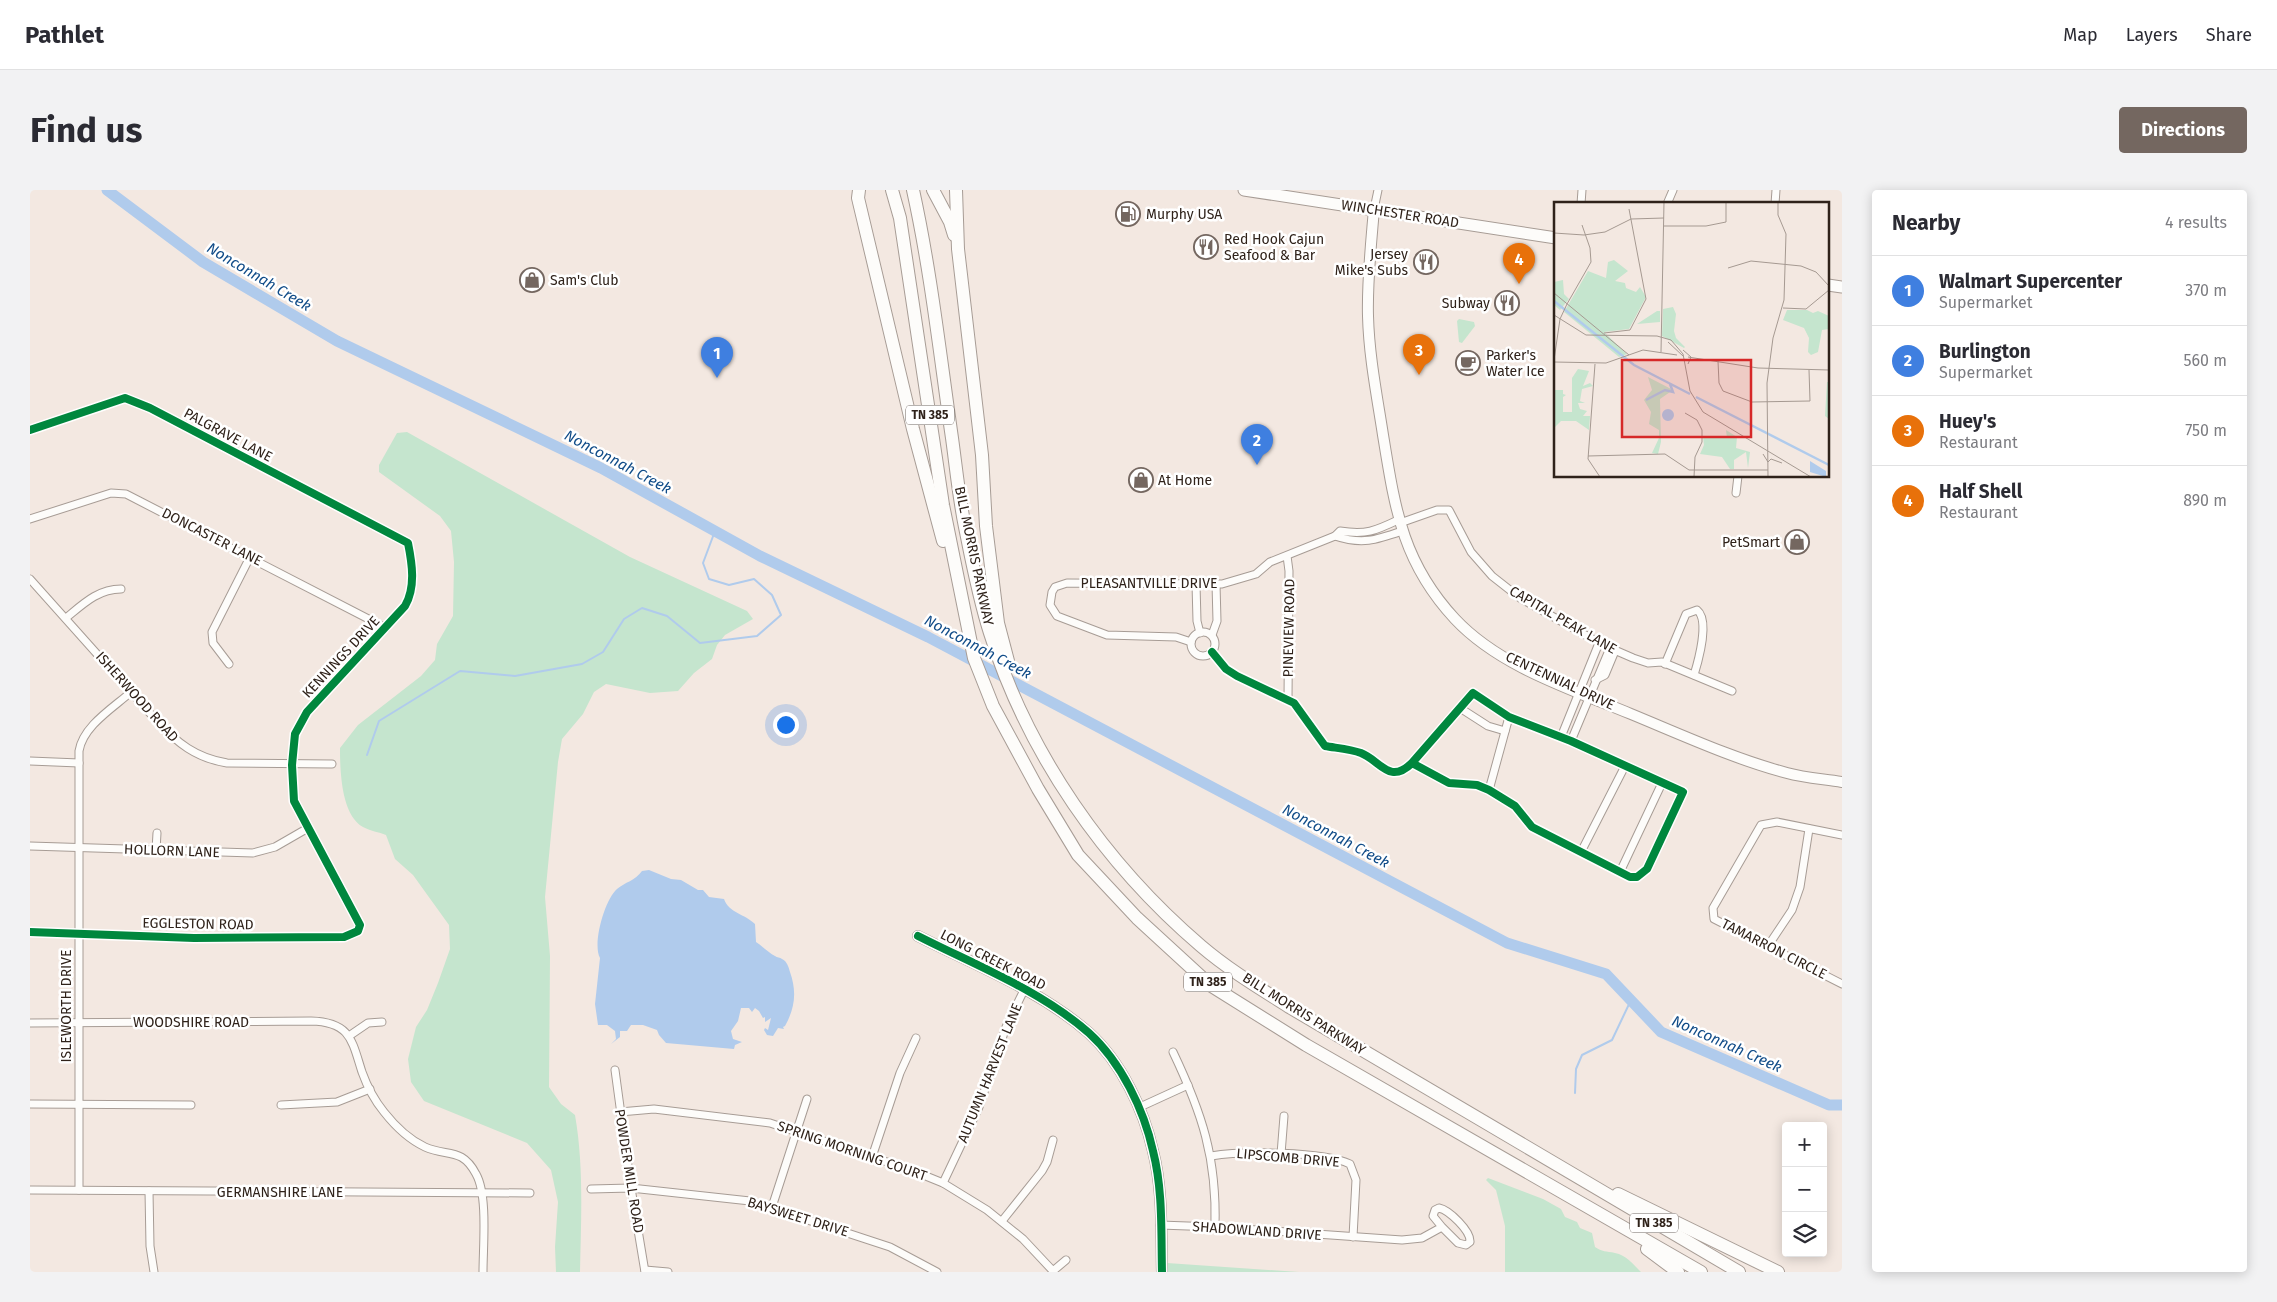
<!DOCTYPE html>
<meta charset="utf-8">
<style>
body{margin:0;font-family:"Fira Sans",sans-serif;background:#f2f2f3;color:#2b2b33}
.controls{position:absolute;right:15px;bottom:15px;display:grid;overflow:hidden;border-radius:5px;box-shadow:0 2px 12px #0003}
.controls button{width:45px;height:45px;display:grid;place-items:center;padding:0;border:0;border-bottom:1px solid #e1e1e2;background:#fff;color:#2b2b33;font:25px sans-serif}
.you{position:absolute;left:755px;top:534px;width:18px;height:18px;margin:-12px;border:4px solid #fff;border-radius:50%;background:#1a73e8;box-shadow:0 0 0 8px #1a73e833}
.badge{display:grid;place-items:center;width:32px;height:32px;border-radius:50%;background:#746760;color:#fff;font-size:16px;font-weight:700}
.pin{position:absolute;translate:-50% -41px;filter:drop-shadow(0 1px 2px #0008)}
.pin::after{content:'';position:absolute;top:26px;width:18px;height:15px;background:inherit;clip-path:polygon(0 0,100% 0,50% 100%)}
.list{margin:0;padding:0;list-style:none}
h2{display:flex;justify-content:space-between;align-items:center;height:65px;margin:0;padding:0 20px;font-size:21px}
h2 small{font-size:16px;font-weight:400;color:#7c7c81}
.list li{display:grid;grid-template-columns:32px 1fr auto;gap:15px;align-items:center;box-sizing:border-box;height:70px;padding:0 20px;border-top:1px solid #e1e1e2}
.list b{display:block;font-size:19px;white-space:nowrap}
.list p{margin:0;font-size:16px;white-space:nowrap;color:#7c7c81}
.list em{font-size:16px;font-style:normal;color:#7c7c81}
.icon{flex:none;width:28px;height:28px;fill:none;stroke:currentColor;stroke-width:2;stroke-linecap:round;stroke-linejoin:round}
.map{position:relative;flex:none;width:1812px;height:1082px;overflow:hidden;border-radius:5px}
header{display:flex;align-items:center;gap:30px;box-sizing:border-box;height:70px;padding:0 25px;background:#fff;border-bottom:1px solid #e1e1e2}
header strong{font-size:24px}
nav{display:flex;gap:28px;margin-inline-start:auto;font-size:18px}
.intro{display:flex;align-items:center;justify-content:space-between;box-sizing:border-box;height:120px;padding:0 30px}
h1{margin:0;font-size:35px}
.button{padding:12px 22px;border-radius:5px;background:#746760;color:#fff;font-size:18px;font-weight:700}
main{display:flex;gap:30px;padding:0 30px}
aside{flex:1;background:#fff;border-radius:5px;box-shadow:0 2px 12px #0003}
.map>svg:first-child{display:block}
.green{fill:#c5e5ce}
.water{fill:#b0cbec}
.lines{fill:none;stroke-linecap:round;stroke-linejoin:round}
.stream{stroke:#b0cbec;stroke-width:2}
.river{stroke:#b0cbec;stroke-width:11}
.street-casing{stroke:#a79c95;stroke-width:9}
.secondary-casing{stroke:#a79c95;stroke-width:12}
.primary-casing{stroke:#a79c95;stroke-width:13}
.highway-casing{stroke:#a79c95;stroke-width:14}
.street{stroke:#fdfcfa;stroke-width:7}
.secondary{stroke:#fdfcfa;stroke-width:10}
.primary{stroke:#fdfcfa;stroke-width:11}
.highway{stroke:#fdfcfa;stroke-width:12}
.cycleway-casing{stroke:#fff;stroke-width:11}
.cycleway{stroke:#00873e;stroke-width:8}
.labels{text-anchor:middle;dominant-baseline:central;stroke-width:5;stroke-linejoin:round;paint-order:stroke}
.shield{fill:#fff;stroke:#6d645f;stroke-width:1}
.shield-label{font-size:12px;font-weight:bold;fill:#2f221a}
.poi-label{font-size:14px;fill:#2f221a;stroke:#fff;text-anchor:start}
.street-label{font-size:14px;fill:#2f221a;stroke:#fff}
.water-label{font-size:15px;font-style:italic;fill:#114c88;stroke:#fff}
.inset-river{fill:none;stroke:#b0cbec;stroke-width:2.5}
.inset-road{fill:none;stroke:#a59991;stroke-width:1}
.view{fill:#d62828;fill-opacity:0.15;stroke:#d62828;stroke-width:2.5}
.inset-edge{fill:none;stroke:#2f221a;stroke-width:2.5}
</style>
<header>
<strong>Pathlet</strong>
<nav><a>Map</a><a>Layers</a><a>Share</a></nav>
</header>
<div class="intro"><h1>Find us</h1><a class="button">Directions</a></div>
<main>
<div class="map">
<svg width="1812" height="1082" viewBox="0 0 1812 1082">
<rect width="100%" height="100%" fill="#f3e8e1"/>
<g class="green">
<polygon points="1429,129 1444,132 1445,136 1432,153 1429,152 1427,131"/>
<path d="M 377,242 L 600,367 L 717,421 L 723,429 L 695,445 L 687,455 L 682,469 L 664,483 L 648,501 L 620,503 L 576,494 L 564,502 L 553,524 L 532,549 L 528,572 L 515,707 L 520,766 L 519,897 L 531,914 L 545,925 C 554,976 551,1030 550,1082 L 526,1082 L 525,1057 L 528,1012 L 521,980 L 497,953 L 394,911 L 381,892 L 378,869 L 386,837 L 397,820 L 408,793 L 420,759 L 419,735 L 383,685 L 365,669 L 356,645 C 349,642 340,641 333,637 C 311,625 310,580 310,558 L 328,535 L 391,486 L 405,470 L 407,454 L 423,426 L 424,372 L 421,341 L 410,326 L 349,282 L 349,275 L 367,243 Z"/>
<path d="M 1458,988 L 1513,1009 L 1531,1019 L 1535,1027 L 1547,1032 L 1550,1038 L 1562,1043 L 1565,1057 C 1572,1062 1576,1061 1585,1063 C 1596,1065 1603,1074 1611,1082 L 1475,1082 L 1475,1036 L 1466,1000 L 1456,990 Z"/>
<polygon points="1137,1073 1269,1082 1137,1082"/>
</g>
<path class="water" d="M 619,680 L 641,689 L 651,690 L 668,700 L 673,700 L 679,707 L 694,709 C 699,723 715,724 725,734 L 726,752 C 732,756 739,763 745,766 C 747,768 750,767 752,769 C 757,771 759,778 760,782 C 767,802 765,818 755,836 L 753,837 L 754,839 L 748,838 L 743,846 L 737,845 L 734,840 L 735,838 L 738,840 L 741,828 L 735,832 L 735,827 L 733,828 L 729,821 L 725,818 L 722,822 L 719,818 L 711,818 L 708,831 L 701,841 L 703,849 L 712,852 L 705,855 L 704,859 L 636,853 L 629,845 L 627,840 L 613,835 L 601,835 L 597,841 L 590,841 L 590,847 L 581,854 L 586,849 L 585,841 L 577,835 L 568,835 L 565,814 L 570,768 C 562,754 575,709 587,699 C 595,692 605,691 612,681 Z"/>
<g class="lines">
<g class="stream">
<polyline points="337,565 349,531 430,481 485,486 552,474 573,462 594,429 612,418 637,426 670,453 727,446 751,425 742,405 724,389 699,395 679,389 673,373 685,341"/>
<polyline points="1545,903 1546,879 1552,865 1582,850 1601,810"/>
</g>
<polyline class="river" points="77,0 173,72 307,151 571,278 730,366 898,447 1477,753 1576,784 1631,842 1799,915 1812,915"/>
<defs>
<g id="street">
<polyline points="1551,14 1552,0"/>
<polyline points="1637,14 1643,0"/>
<polyline points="1745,14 1746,0"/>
<polyline points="1344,19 1348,0"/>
<path d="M 0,240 L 95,208 L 120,218 L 378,353 C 382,373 386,397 375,416 L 277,522 L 265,544 L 262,575 L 264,611 L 330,735 L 328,741 L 314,747 L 164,748 L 0,742"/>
<polyline points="1706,303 1708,286"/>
<polyline points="0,329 81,303 96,304 356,438"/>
<path d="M 1368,330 C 1345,341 1336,345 1310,341 L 1305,346 C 1332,355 1346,350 1372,341"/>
<polyline points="1370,333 1407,320 1419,320 1441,362 1462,386 1490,408 1573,455 1603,468 1618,473 1632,472 1702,501"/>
<polyline points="1257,366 1259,381 1258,510"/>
<path d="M 0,389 L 126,530 C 147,553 166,568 197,573 L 302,574"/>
<polyline points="1166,394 1167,431 1170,443"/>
<path d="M 36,428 C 53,414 68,399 91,399"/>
<circle cx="1173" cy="454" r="12"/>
<polyline points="1182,445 1187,431 1186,394"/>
<polyline points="1161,452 1146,447 1077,445 1027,426 1020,415 1022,402 1025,397 1037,393 1192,394 1226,384 1240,372 1305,346"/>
<path d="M 1182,462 L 1196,479 L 1207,486 L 1264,513 L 1295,556 C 1306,558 1320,559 1331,563 C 1351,571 1359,595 1382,573 L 1419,593 L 1447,595 L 1459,600 L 1485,616 L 1502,637 L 1600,687 L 1607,687 L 1617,679 L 1653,602 L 1541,551 L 1479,527 L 1443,503 L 1382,573"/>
<polyline points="199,474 183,453 182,442 220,367"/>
<path d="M 1635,474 L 1656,424 L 1667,420 C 1680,430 1668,472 1664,485"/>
<polyline points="1565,490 1575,485 1585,461"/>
<polyline points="1430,518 1458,536 1475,541"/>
<polyline points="1531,547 1569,453"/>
<polyline points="1541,551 1580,458"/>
<polyline points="0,571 49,573"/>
<polyline points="1459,600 1479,527"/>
<polyline points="1812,645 1747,632 1731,635 1683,718 1684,729 1812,794"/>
<polyline points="0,656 223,663 245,657 278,638"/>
<polyline points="126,660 127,643"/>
<polyline points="1551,662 1595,576"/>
<polyline points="1590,682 1632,593"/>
<polyline points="1738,756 1762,720 1770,697 1779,639"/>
<path d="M 0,833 L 281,831 C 321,832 322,851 332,882 C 337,896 345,911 354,922 C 365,936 378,949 395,957 C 417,967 432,957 446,984 C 458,1005 453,1056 453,1082"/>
<polyline points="319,846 338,833 352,832"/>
<path d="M 1143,862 C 1172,923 1187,968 1185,1037"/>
<polyline points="585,880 601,998 615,1082"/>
<polyline points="0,914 161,915"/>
<polyline points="251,915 307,912 340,899"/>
<polyline points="1110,917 1158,895"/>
<polyline points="590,922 624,919 740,933 881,980 913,993 957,1020 993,1049 1023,1081 1036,1070"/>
<polyline points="1251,964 1254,926"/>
<path d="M 1181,966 C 1211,961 1293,961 1320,974 L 1326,990 L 1323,1047"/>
<polyline points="842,967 870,883 886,848"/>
<polyline points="913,993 949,917 976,837 994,800"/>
<polyline points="561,999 601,998 720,1011 860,1057 907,1082"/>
<polyline points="0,1000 500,1003"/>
<path d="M 49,1000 L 49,561 C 53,536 83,518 101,502"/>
<polyline points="119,1001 120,1056 124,1082"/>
<polyline points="742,1017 777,909"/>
<polyline points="972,1031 1012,981 1017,972 1023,950"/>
<path d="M 1130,1035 L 1185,1037 L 1372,1050 L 1392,1048 L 1412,1037 L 1428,1053 L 1436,1055 L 1440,1052 C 1441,1041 1419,1020 1409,1018 L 1405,1020 L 1403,1026 L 1412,1037"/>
<polyline points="615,1080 638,1082"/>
</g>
<g id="secondary">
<path d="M 1344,19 C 1341,55 1337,91 1338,126 C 1339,166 1347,206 1353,245 C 1365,318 1372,372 1425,429 C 1470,477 1541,499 1601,524 C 1652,545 1704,569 1757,583 C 1775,588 1794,589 1812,592"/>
<path d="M 888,746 C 945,775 1010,800 1059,843 C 1091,872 1114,920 1123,961 C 1133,1000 1131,1042 1132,1082"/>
</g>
<g id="primary">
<polyline points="1214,0 1526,48"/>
<polyline points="1798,95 1812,97"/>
</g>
<g id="highway">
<polyline points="829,0 828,8 883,239 913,351"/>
<polyline points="862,0 870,28 913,315 944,468 963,516 1008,599 1048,665 1107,728 1180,795 1276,855 1671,1082"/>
<path d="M 883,0 C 901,82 910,165 922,248 C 926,277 929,308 935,337 C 942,372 949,409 960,443 C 998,564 1075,674 1171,756 C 1199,780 1231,799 1261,818 L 1709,1082"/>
<polyline points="903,0 920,32 924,45"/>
<polyline points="926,0 928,59 952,265 956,336 968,433 978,471"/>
<polyline points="1588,1004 1748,1082"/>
<polyline points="1617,1059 1648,1082"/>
</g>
</defs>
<use href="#street" class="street-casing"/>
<use href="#secondary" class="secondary-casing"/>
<use href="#primary" class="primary-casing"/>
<use href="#highway" class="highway-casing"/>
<use href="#street" class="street"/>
<use href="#secondary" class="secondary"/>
<use href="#primary" class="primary"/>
<use href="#highway" class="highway"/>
<defs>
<g id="cycleway">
<path d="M 0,240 L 95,208 L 120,218 L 378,353 C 382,373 386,397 375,416 L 277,522 L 265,544 L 262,575 L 264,611 L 330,735 L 328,741 L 314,747 L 164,748 L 0,742"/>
<path d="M 1182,462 L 1196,479 L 1207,486 L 1264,513 L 1295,556 C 1306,558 1320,559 1331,563 C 1351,571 1359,595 1382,573 L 1419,593 L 1447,595 L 1459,600 L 1485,616 L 1502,637 L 1600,687 L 1607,687 L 1617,679 L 1653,602 L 1541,551 L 1479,527 L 1443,503 L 1382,573"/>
<path d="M 888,746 C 945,775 1010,800 1059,843 C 1091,872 1114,920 1123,961 C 1133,1000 1131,1042 1132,1082"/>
</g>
</defs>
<use href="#cycleway" class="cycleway-casing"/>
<use href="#cycleway" class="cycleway"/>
</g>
<defs>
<symbol id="fuel-ring" viewBox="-11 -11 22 22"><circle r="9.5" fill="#fff" stroke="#746760" stroke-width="1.5"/><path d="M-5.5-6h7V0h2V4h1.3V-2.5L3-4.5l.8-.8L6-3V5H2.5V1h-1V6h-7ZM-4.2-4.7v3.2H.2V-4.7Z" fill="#746760"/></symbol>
<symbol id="restaurant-ring" viewBox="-11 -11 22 22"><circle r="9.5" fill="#fff" stroke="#746760" stroke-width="1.5"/><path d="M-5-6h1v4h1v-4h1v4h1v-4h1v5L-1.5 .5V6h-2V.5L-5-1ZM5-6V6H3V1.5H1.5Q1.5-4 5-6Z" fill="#746760"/></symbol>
<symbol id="shop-ring" viewBox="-11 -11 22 22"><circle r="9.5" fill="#fff" stroke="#746760" stroke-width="1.5"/><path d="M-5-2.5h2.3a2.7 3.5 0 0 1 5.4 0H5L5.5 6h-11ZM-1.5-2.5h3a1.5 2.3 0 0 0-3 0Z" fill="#746760"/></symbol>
<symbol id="cafe-ring" viewBox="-11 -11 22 22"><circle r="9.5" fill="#fff" stroke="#746760" stroke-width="1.5"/><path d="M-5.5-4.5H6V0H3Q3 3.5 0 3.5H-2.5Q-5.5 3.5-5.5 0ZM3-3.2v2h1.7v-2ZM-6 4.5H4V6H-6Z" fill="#746760"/></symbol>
</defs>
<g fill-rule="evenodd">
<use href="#fuel-ring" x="1084" y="10" width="28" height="28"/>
<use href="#restaurant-ring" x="1162" y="43" width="28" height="28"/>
<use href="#restaurant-ring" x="1382" y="58" width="28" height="28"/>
<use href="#shop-ring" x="488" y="76" width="28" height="28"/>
<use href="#restaurant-ring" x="1463" y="99" width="28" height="28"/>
<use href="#cafe-ring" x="1424" y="159" width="28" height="28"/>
<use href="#shop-ring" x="1097" y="276" width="28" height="28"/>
<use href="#shop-ring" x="1753" y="338" width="28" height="28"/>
</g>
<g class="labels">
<g class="shield">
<rect x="876" y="215.5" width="48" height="19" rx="4"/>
<rect x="1154" y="782.5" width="48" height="19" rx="4"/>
<rect x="1600" y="1023.5" width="48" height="19" rx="4"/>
</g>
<g class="shield-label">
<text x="900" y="225">TN 385</text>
<text x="1178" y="792">TN 385</text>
<text x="1624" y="1033">TN 385</text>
</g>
<g class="poi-label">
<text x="1116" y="24">Murphy USA</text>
<text x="1194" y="49">Red Hook Cajun<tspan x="1194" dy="16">Seafood &amp; Bar</tspan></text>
<text x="1378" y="64" text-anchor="end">Jersey<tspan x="1378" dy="16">Mike's Subs</tspan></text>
<text x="520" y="90">Sam's Club</text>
<text x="1460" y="113" text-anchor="end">Subway</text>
<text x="1456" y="165">Parker's<tspan x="1456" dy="16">Water Ice</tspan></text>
<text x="1128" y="290">At Home</text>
<text x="1750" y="352" text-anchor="end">PetSmart</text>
</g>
<g class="street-label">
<text transform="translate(1370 24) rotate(9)">WINCHESTER ROAD</text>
<text transform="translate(198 245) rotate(28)">PALGRAVE LANE</text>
<text transform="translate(182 347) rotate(27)">DONCASTER LANE</text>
<text transform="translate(944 366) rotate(78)">BILL MORRIS PARKWAY</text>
<text x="1119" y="393">PLEASANTVILLE DRIVE</text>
<text transform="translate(1533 430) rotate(30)">CAPITAL PEAK LANE</text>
<text transform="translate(1259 438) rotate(-89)">PINEVIEW ROAD</text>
<text transform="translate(311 467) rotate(-47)">KENNINGS DRIVE</text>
<text transform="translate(1530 491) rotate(25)">CENTENNIAL DRIVE</text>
<text transform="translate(107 507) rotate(48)">ISHERWOOD ROAD</text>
<text transform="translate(142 661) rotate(2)">HOLLORN LANE</text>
<text transform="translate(168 734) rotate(1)">EGGLESTON ROAD</text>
<text transform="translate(1744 759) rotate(27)">TAMARRON CIRCLE</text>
<text transform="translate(963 770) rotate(27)">LONG CREEK ROAD</text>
<text transform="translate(36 816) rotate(-90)">ISLEWORTH DRIVE</text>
<text transform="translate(1274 824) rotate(32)">BILL MORRIS PARKWAY</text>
<text x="161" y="832">WOODSHIRE ROAD</text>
<text transform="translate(960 883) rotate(-68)">AUTUMN HARVEST LANE</text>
<text transform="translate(822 961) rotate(19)">SPRING MORNING COURT</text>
<text transform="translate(1258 968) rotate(5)">LIPSCOMB DRIVE</text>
<text transform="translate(599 981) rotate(81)">POWDER MILL ROAD</text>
<text x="250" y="1002">GERMANSHIRE LANE</text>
<text transform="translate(768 1027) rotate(17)">BAYSWEET DRIVE</text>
<text transform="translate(1227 1041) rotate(4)">SHADOWLAND DRIVE</text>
</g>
<g class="water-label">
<text transform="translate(229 87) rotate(31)">Nonconnah Creek</text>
<text transform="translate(588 272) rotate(28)">Nonconnah Creek</text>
<text transform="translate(948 457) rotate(28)">Nonconnah Creek</text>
<text transform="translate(1306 646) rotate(28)">Nonconnah Creek</text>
<text transform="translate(1697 854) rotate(24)">Nonconnah Creek</text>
</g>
</g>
<g transform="translate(1524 12)">
<rect width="275" height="275" fill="#f3e8e1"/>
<path d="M 60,58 L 74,69 L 61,79 L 71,81 L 72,86 L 82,90 L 86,85 L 92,95 L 75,127 L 50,130 L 73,152 L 65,155 L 10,110 L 34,69 L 52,76 L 54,60 ZM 9,78 L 10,92 L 15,97 L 6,108 L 0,103 L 0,80 ZM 119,105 L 122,112 L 120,129 L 122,136 L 131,145 L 130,146 L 108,134 L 109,107 ZM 233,108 L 253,108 L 259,111 L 264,109 L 275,114 L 275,127 L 268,128 L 264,150 L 257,153 L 254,150 L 255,136 L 250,126 L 229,118 ZM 103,109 L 106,109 L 106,120 L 83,122 ZM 24,167 L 35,169 L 29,184 L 36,181 L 39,184 L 28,187 L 26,199 L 31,201 L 24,201 L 26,207 L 33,209 L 29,214 L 36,214 L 35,228 L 22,219 L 7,219 L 0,226 L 0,188 L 9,188 L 9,192 L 12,193 L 9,195 L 9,210 L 18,210 L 18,176 ZM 94,175 L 119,188 L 106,197 L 107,240 L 104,252 L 98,251 L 105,236 L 105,228 L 95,222 L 97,210 L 90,198 L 98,188 ZM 273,180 L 275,180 L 275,217 L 271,214 ZM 172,228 L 183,235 L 182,246 L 196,250 L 194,266 L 192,250 L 180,258 L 180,267 L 176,267 L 168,255 L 146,252 L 150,243 L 149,234 L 173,236 Z" fill="#c5e5ce"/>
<path d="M108 213a6 6 0 1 1 12 0a6 6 0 1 1-12 0ZM 256,259 L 272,269 L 272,275 L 256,270 Z" fill="#b0cbec"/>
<path class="inset-river" d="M 0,99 L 80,163 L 136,192M 142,195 L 275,263M 92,198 L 111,188 L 119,190 L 116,182"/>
<path class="inset-road" d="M 110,24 L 152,24 L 172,20 L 172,0M 0,31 L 30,33 L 51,30 L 77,17 L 110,16M 174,66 L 197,59 L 247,64 L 262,70 L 275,84M 0,91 L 75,153M 13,102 L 37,60 L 36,46 L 28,23M 229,106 L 252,107 L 275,88M 0,113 L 32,133 L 103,134 L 117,138 L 129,152 L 136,189 L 149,210 L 257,275M 50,131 L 76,128 L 92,97 L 75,7M 114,140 L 129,154M 129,148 L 137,155 L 134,162M 107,150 L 110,0M 134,155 L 204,166 L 275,168M 0,158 L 6,117 L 13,102M 164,159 L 165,181 L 169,189 L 198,200 L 256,199 L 255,168M 0,160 L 52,161 L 89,148 L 123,153M 41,162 L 34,257 L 46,275M 131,211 L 143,218 L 148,228 L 148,240 L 141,255 L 140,275M 209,252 L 214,260 L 217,257 L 228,261M 34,254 L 111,252 L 135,268 L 214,268M 214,275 L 213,181 L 219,136 L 230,98 L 232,32 L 224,13 L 224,0"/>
<path class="view" d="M 68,158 L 197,158 L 197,235 L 68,235 Z"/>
<rect width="275" height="275" class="inset-edge"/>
</g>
</svg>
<div class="controls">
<button>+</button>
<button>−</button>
<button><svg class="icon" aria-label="layers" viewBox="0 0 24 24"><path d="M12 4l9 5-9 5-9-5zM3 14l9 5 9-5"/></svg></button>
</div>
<div class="you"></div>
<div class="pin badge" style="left:687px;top:188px;background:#3f7fe0">1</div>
<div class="pin badge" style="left:1227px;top:275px;background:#3f7fe0">2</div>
<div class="pin badge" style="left:1389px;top:185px;background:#e8710a">3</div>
<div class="pin badge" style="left:1489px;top:94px;background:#e8710a">4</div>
</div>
<aside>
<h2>Nearby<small>4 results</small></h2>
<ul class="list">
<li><span class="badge" style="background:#3f7fe0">1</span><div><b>Walmart Supercenter</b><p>Supermarket</p></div><em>370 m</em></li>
<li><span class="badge" style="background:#3f7fe0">2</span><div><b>Burlington</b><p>Supermarket</p></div><em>560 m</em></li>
<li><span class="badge" style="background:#e8710a">3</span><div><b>Huey's</b><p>Restaurant</p></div><em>750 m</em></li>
<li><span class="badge" style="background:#e8710a">4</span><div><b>Half Shell</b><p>Restaurant</p></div><em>890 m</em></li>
</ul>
</aside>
</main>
